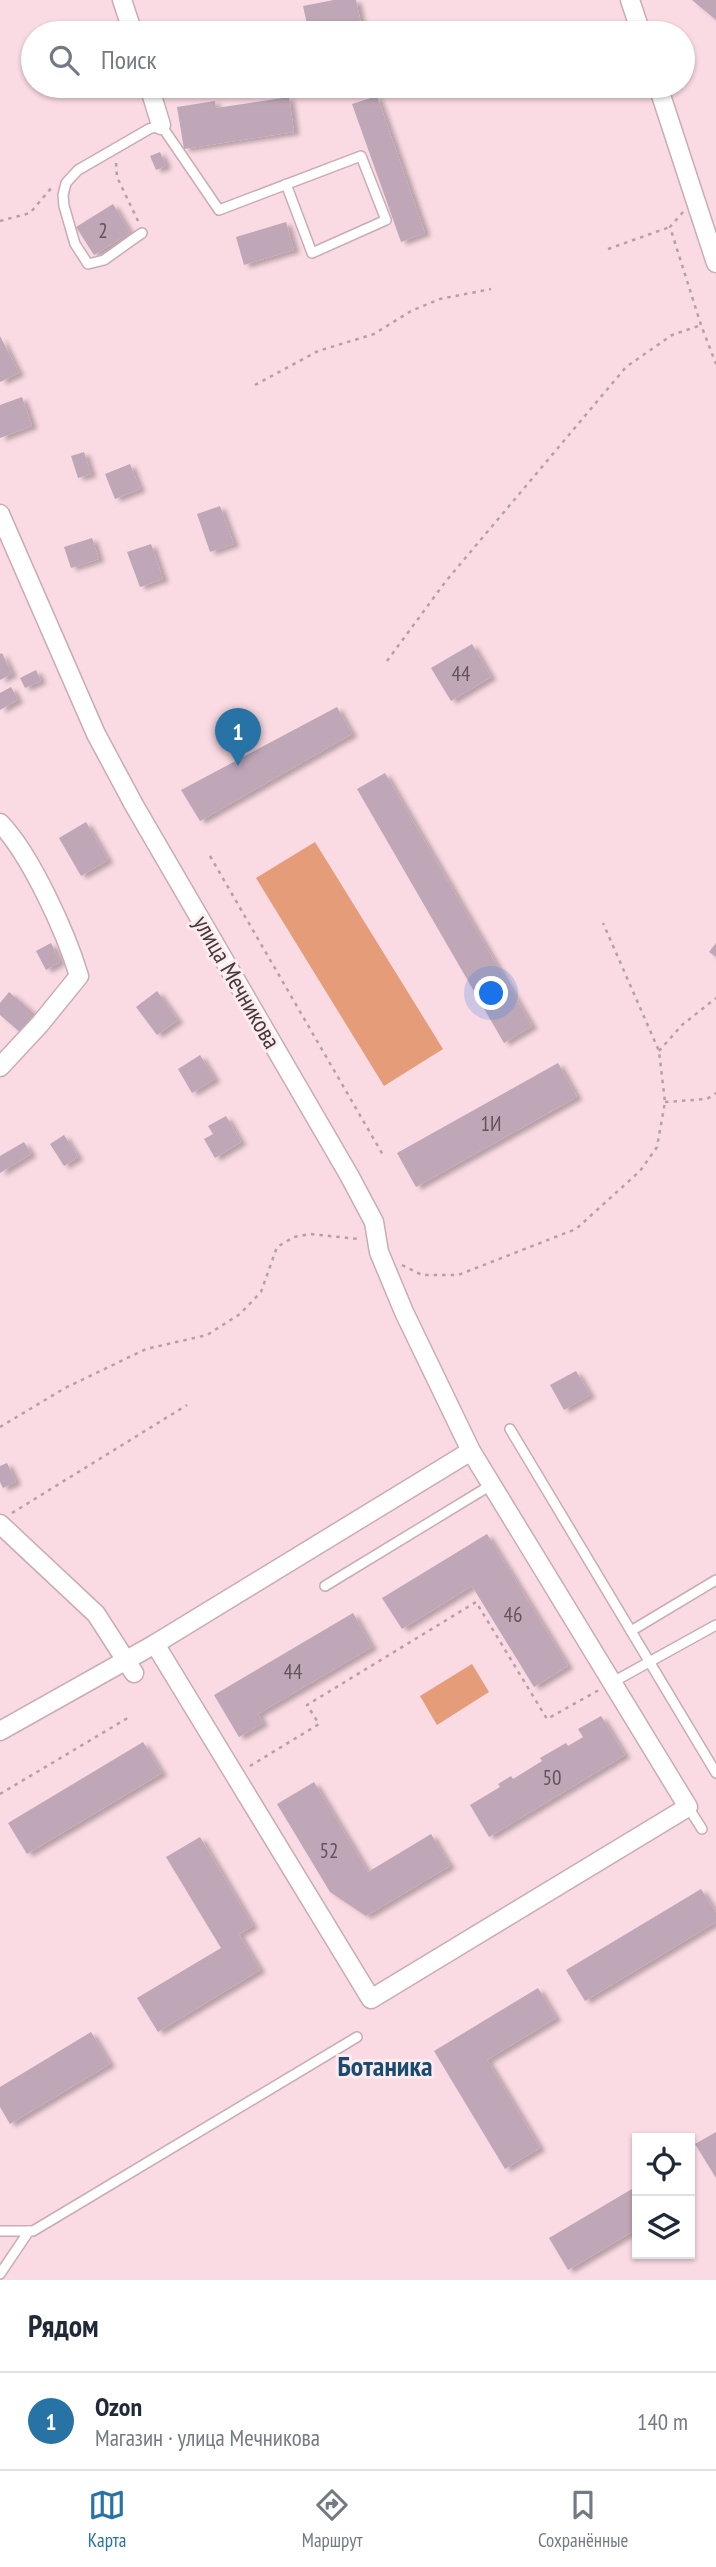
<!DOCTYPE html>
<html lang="ru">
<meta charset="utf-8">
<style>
body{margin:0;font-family:"PT Sans Narrow",sans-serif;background:#f2f2f3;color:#1f2937}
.controls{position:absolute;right:21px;bottom:21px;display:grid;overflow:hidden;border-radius:0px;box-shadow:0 2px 5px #0004}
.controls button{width:63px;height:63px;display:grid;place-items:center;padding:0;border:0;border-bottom:2px solid #e0e1e3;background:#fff;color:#1f2937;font:35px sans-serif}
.you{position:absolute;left:492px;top:994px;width:24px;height:24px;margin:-18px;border:5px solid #fff;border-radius:50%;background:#1a73e8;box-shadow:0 0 0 10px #1a73e833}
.badge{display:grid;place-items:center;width:46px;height:46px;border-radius:50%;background:#2773a6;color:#fff;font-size:23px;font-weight:700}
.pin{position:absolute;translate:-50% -58px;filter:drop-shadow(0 2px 4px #0008)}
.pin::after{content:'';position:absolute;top:37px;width:24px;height:21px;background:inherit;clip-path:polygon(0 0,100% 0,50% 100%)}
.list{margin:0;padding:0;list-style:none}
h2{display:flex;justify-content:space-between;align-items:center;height:91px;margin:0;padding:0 28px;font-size:30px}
h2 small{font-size:23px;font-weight:400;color:#747a83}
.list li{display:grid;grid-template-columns:46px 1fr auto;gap:21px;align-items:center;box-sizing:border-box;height:98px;padding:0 28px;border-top:2px solid #e0e1e3}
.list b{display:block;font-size:26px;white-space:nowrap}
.list p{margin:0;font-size:23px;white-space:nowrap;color:#747a83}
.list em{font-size:23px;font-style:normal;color:#747a83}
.icon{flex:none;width:38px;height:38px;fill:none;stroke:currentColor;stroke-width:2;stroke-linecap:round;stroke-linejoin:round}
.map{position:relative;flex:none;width:716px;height:2280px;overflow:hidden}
.search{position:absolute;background:#fff;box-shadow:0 2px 5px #0004;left:21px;right:21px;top:21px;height:77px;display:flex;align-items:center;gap:18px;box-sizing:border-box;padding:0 24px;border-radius:38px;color:#747a83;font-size:26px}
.sheet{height:189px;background:#fff}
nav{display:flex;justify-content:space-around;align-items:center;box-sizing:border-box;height:98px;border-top:2px solid #e0e1e3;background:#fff;font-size:19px;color:#747a83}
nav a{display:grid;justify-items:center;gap:4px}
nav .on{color:#2773a6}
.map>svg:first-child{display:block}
.green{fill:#e59c79}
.building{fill:#bfa7b8;filter:url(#shadow)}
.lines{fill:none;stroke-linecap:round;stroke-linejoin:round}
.lane-casing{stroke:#caacb4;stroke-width:12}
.street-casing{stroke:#caacb4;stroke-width:21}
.path{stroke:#b89fa6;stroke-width:2.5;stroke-dasharray:3.5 5;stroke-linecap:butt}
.lane{stroke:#fff;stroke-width:9}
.street{stroke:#fff;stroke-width:18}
.labels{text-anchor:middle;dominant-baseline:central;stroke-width:6;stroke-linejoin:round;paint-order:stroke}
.number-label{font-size:21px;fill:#62535a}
.street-label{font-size:24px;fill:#43373a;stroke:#feebf0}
.quarter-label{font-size:28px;font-weight:bold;fill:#184c6f;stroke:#feebf0}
</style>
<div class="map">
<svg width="716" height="2280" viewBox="0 0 716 2280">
<defs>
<filter id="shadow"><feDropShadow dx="5.5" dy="3" stdDeviation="2" flood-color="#0004"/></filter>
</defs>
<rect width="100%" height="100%" fill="#fadae3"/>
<g class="green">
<polygon points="315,842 443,1049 384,1086 256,878"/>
<polygon points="472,1664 489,1692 437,1725 420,1696"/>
</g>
<g class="building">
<polygon points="334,0 356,0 363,33 309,33 303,6"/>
<polygon points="692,0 716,0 716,20"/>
<polygon points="377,96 425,233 401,242 352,104"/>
<polygon points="289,97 294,132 184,149 177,107 215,101 216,108"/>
<polygon points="160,152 166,166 156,170 150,156"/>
<polygon points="113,204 130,233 94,255 76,227"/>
<polygon points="286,222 294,250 244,265 236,237"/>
<polygon points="0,336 19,373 0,382"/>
<polygon points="22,397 32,426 0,438 0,405"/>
<polygon points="84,452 91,474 78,478 71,456"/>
<polygon points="130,464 140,489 115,499 105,474"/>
<polygon points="220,506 234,544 210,552 197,514"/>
<polygon points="92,538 99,559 71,568 64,547"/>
<polygon points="151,544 163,579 140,587 127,552"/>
<polygon points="472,644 491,677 451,701 431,668"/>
<polygon points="2,653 12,674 0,680 0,654"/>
<polygon points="36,670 41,681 25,688 20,678"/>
<polygon points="11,687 18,700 0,710 0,693"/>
<polygon points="337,707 352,734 200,821 181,790"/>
<polygon points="385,773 532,1026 504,1043 357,789"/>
<polygon points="86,822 108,860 81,876 59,838"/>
<polygon points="51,943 60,962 46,970 36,951"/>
<polygon points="716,943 716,957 709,952"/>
<polygon points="157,991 178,1020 157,1035 136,1007"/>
<polygon points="9,992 36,1015 21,1033 0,1015 0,1003"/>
<polygon points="200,1055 215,1079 192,1093 178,1069"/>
<polygon points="558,1063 577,1097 416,1187 397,1153"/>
<polygon points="226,1116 241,1142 215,1158 204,1139 213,1134 208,1126"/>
<polygon points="64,1135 78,1157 64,1166 50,1144"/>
<polygon points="24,1142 31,1154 0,1173 0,1156"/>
<polygon points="576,1371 590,1395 564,1410 550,1385"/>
<polygon points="7,1463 16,1482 3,1488 0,1482 0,1466"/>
<polygon points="487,1534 568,1666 534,1687 472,1586 402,1629 382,1598"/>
<polygon points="353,1613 372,1647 258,1714 263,1723 239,1737 214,1695"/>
<polygon points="601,1716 625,1755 489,1837 470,1805 500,1787 498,1784 511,1776 513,1779 542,1761 540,1758 566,1743 568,1746 583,1737 578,1729"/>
<polygon points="143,1742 162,1773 27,1854 8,1823"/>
<polygon points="314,1782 368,1872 431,1834 450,1866 366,1916 330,1892 277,1804"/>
<polygon points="200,1837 253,1926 239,1934 260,1970 158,2032 137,1998 221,1948 166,1857"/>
<polygon points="701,1889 716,1913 716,1922 585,2001 566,1970"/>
<polygon points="538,1988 556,2018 487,2060 540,2148 505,2169 434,2051"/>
<polygon points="91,2032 110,2064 10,2124 0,2107 0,2087"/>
<polygon points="716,2132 716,2178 695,2144"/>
<polygon points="637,2186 637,2229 568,2270 549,2238"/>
</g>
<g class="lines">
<defs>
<g id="lane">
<polyline points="142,233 104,260 88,264 75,244 64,206 63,195 66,183 78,170 149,129 161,125 219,210 361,156 386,220 312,253 286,184"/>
<polyline points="510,1429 716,1773"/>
<polyline points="325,1586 491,1485"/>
<polyline points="631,1631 716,1580"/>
<polyline points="613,1682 716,1625"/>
<polyline points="688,1807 702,1829"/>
<polyline points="0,2231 33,2231 357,2037"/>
<polyline points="0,2274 29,2231"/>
</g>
<g id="street">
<polyline points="122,0 133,33"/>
<polyline points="630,0 641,33"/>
<polyline points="149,86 161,125"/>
<polyline points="658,86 716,263"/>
<polyline points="0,514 96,734 134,805 349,1175 374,1222 379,1252 404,1312 471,1451 688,1807 371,1999 155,1644"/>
<path d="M 0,823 C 31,855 66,933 79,976 L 40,1024 L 0,1067"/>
<polyline points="0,1524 96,1614 134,1673"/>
<polyline points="0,1731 155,1644 471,1451"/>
</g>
</defs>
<use href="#lane" class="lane-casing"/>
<use href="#street" class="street-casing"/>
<g class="path">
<polyline points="116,163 117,177 138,221"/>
<polyline points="683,212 670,227 701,325 716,364"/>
<polyline points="0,221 30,213 53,186"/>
<polyline points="608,249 670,227"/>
<polyline points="255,385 318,351 374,334 411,311 440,299 491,289"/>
<polyline points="387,661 446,581 626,367 672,335 701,325"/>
<polyline points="210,856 383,1155"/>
<polyline points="659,1051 682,1025 716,998"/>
<polyline points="665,1102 707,1099 716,1093"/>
<polyline points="402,1265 422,1275 458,1275 576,1229 640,1171 657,1147 665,1102 659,1051 603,923"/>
<polyline points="0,1427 65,1388 146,1349 207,1335 240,1314 261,1292 277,1247 294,1237 310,1234 359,1239"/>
<polyline points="12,1513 187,1405"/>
<polyline points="250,1766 319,1724 307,1705 476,1602 547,1719 599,1690"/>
<polyline points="0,1794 131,1716"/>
</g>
<use href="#lane" class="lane"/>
<use href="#street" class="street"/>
</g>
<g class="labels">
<g class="number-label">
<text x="103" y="230">2</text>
<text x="461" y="673">44</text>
<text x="491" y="1123">1И</text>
<text x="513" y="1614">46</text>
<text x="293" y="1671">44</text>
<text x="552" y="1777">50</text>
<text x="329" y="1850">52</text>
</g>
<g class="street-label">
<text transform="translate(237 982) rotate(60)">улица Мечникова</text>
</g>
<g class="quarter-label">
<text x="385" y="2065">Ботаника</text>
</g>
</g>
</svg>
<div class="controls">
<button><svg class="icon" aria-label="locate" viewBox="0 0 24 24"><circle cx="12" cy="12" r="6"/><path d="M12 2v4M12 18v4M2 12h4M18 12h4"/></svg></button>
<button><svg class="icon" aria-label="layers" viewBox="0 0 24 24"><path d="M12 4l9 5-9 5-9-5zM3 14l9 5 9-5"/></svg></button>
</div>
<div class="you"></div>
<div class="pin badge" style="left:238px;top:766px">1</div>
<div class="search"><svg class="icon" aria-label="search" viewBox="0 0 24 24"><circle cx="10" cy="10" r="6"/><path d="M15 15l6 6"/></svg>Поиск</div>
</div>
<section class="sheet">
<h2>Рядом<small></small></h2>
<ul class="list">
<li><span class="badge">1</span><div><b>Ozon</b><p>Магазин · улица Мечникова</p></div><em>140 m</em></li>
</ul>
</section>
<nav>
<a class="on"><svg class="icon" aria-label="map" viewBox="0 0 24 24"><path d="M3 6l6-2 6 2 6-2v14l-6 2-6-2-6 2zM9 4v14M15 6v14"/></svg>Карта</a>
<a><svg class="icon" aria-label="directions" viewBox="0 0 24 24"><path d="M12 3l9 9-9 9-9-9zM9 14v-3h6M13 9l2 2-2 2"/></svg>Маршрут</a>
<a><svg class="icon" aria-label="saved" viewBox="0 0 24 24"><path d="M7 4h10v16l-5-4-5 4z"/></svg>Сохранённые</a>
</nav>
